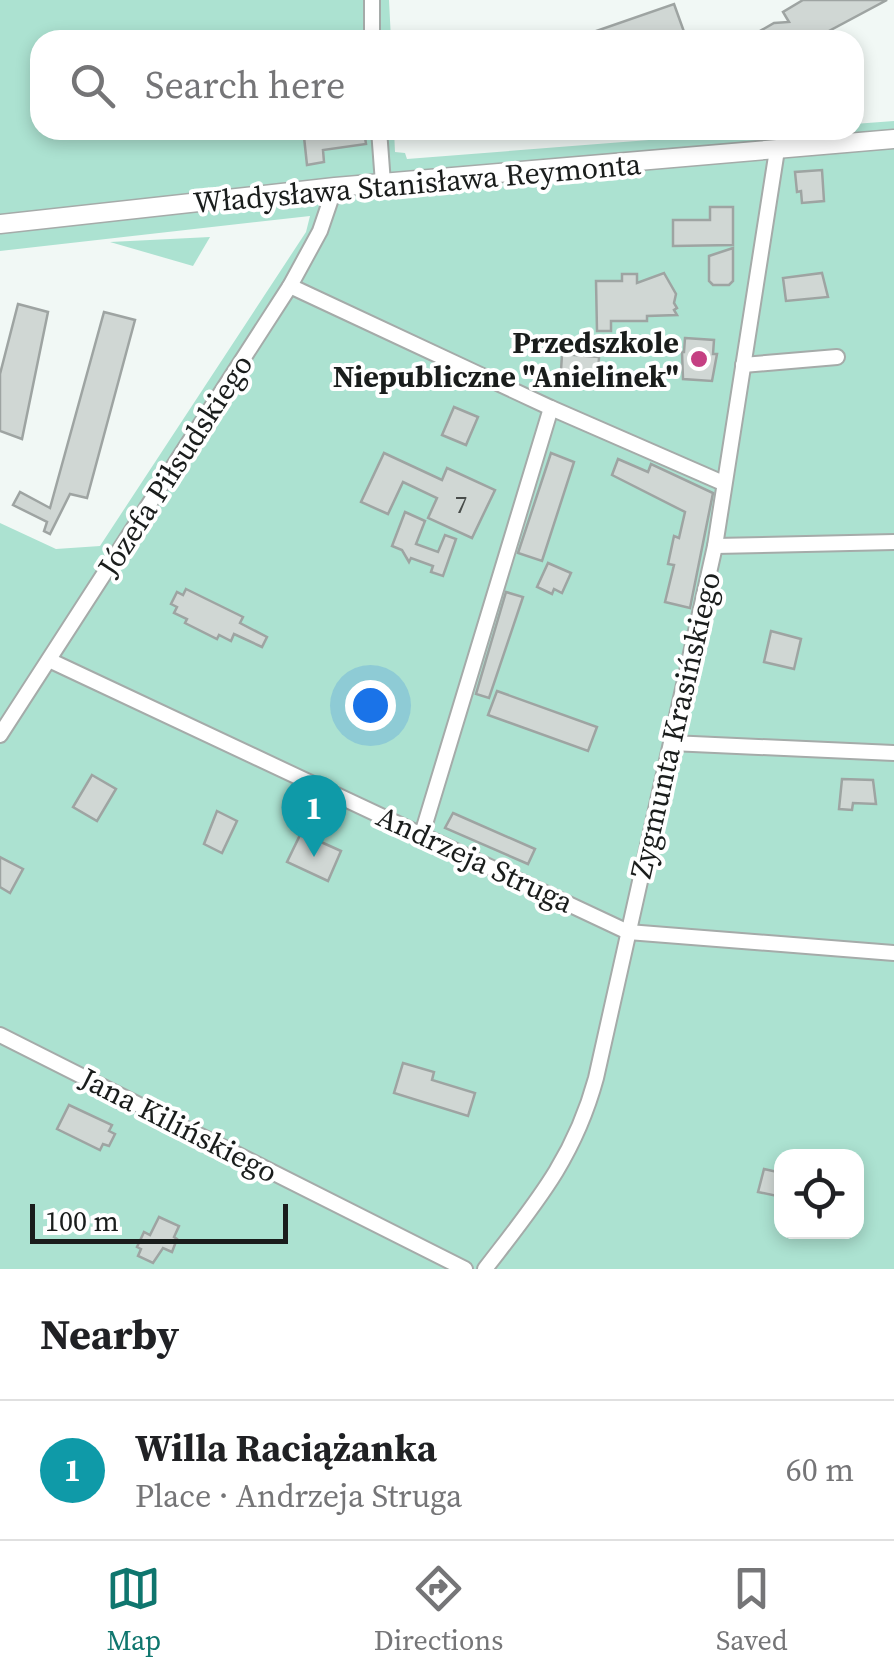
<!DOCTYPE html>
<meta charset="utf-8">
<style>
body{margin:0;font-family:"Source Serif 4",serif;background:#f6f6f6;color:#202124}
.controls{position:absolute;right:30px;bottom:30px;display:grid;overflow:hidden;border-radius:20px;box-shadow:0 5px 15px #0003}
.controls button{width:90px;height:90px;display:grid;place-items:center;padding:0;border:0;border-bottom:2px solid #e0e0e0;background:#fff;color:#202124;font:50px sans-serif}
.scale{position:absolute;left:30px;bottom:25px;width:258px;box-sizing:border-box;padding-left:10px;border:5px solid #1a1d1c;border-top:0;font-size:28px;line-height:35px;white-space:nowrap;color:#1a1d1c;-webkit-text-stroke:8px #fff;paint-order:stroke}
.you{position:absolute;left:370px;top:705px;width:35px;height:35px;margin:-25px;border:8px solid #fff;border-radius:50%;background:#1a73e8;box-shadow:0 0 0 15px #1a73e833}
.badge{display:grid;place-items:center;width:65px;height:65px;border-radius:50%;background:#0f766e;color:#fff;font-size:32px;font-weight:700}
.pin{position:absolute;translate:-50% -82px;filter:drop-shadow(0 2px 5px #0008)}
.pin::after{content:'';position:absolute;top:52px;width:35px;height:30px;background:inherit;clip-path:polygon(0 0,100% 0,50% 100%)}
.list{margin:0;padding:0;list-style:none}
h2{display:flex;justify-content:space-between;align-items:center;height:130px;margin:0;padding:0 40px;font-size:42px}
h2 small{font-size:32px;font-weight:400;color:#757577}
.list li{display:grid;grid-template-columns:65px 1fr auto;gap:30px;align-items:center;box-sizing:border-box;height:140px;padding:0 40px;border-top:2px solid #e0e0e0}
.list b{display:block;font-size:38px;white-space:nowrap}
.list p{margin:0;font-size:32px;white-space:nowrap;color:#757577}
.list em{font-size:32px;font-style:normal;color:#757577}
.icon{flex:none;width:55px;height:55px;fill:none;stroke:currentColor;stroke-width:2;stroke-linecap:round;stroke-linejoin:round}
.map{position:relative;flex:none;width:894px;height:1269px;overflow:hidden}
.search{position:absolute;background:#fff;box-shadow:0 5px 15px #0003;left:30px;right:30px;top:30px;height:110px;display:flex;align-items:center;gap:25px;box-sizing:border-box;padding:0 35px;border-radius:30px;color:#757577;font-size:38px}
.sheet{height:270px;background:#fff}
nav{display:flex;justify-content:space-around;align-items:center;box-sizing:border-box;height:140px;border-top:2px solid #e0e0e0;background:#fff;font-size:28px;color:#757577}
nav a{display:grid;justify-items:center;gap:5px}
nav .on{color:#0f766e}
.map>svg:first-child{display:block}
.green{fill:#ace2d1;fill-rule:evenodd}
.building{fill:#d0d7d4;stroke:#9ea4a2;stroke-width:2.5}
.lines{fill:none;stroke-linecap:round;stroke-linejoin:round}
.minor-casing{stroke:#a5aba9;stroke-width:18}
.tertiary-casing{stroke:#a5aba9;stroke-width:21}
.minor{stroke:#fff;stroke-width:14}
.tertiary{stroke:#fff;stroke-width:18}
.poi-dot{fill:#c54083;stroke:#fff;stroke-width:4}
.labels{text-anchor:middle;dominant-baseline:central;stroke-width:8;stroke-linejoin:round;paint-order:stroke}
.number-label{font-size:25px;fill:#484c4a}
.street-label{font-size:30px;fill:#1a1d1c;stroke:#fff}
.poi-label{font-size:30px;font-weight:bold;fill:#1a1d1c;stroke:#fff;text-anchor:end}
</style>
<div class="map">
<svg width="894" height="1269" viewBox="0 0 894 1269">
<rect width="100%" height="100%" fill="#f1f8f5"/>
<g class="green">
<path d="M 0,0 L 389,0 L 391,40 L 40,40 L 40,130 L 394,130 L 395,152 L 405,153 L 407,159 L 776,130 L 854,130 L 854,124 L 894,121 L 894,1269 L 0,1269 L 0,523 L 56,549 L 100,546 L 306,232 L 310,216 L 0,251 ZM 782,1156 L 856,1156 L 856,1232 L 782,1232 Z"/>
<polygon points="210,237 193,266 110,242"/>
</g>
<g class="building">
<polygon points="803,0 887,0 812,40 766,40 760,31 774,23 789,22 783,12"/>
<polygon points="674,4 687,40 577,40 576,38"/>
<polygon points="320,130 364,130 366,144 323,150 324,162 307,165 304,137 321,135"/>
<polygon points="822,170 824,201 802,203 801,191 797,192 795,172"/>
<polygon points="710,207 733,207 733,245 673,246 673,220 710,220"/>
<polygon points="733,248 733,281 729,285 713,285 709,281 709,256"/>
<polygon points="664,273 676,294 674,303 677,308 674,310 677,315 647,316 647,321 611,321 611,331 597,331 596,281 622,281 622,274 637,274 637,283"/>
<polygon points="822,273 828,297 786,301 783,278"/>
<polygon points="18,304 48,312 22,439 0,431 0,374"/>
<polygon points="104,312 135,320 87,498 70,494 50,534 44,531 47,522 13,505 20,492 50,508"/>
<polygon points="685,338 714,340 713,354 717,354 712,381 683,379 682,352 684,352"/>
<polygon points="562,354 599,357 598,376 561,371"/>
<polygon points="454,407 478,417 466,445 442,435"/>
<polygon points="384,453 442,480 447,468 495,490 472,538 428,518 437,498 403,482 388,514 361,502"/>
<polygon points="551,453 574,462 542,561 518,553"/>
<polygon points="618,459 648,472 651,464 713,493 690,608 665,602 674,565 668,564 674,536 679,538 685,512 612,475"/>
<polygon points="405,512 425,521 416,544 438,552 445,535 456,539 443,576 431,572 433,566 411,558 409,562 402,550 392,546"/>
<polygon points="548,563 571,573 562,593 554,589 552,594 537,587"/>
<polygon points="186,589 243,617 240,623 267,637 262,647 234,634 231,641 219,635 217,639 185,623 187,619 174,613 177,607 171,604 177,592 183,595"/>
<polygon points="506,592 523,597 489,698 476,694"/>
<polygon points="771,631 801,639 794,669 764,662"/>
<polygon points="497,691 597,727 588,751 488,715"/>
<polygon points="92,775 116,789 97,821 73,807"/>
<polygon points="842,779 873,780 876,804 853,803 852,810 839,809"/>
<polygon points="217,811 237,821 222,853 204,844"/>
<polygon points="453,813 535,849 528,864 445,828"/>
<polygon points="301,833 341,851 328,881 287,862"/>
<polygon points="0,857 23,869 10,893 0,887"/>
<polygon points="403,1063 434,1072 432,1080 475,1093 468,1116 394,1093"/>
<polygon points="69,1105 112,1125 109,1131 115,1134 109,1146 103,1144 100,1150 57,1129"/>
<polygon points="764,1169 782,1173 782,1197 758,1192"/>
<polygon points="159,1217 179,1226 174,1237 177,1239 172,1252 163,1248 153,1263 138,1256 141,1249 137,1247 144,1232 150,1235"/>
</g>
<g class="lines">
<defs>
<g id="minor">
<polyline points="372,40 372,0"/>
<polyline points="379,130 383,183"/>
<polyline points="290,286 551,408 723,483"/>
<polyline points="743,365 837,357"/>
<polyline points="715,546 894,542"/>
<polyline points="49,660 628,932 894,953"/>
<polyline points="0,735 290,286 320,231 335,187"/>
<polyline points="671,743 894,753"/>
<polyline points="422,834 551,408"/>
<polyline points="0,1035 465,1269"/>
<path d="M 485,1269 C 535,1204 574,1159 596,1078 L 715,546 L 777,150"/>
</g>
<polyline id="tertiary" points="0,224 335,187 894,139"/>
</defs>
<use href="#minor" class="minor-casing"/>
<use href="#tertiary" class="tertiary-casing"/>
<use href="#minor" class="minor"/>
<use href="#tertiary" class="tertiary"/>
</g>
<circle class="poi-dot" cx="699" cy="359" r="10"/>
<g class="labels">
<g class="number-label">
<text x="461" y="504">7</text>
</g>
<g class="street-label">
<text transform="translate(417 183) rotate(-5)">Władysława Stanisława Reymonta</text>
<text transform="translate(175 465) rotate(-57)">Józefa Piłsudskiego</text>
<text transform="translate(675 725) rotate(-77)">Zygmunta Krasińskiego</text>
<text transform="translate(475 859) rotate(25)">Andrzeja Struga</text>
<text transform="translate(179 1125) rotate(27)">Jana Kilińskiego</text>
</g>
<g class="poi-label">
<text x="679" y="342">Przedszkole<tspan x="679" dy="34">Niepubliczne "Anielinek"</tspan></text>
</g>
</g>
</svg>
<div class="controls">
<button><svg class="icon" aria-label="locate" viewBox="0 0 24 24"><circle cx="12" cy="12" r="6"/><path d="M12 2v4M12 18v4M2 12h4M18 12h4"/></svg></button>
</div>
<div class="scale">100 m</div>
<div class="you"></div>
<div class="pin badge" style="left:314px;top:857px;background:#0f9aa8">1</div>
<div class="search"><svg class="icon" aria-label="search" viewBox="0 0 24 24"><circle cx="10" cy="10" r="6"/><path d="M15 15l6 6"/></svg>Search here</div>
</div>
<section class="sheet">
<h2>Nearby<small></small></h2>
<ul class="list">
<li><span class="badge" style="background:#0f9aa8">1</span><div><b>Willa Raciążanka</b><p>Place · Andrzeja Struga</p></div><em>60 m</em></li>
</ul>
</section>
<nav>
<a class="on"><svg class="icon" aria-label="map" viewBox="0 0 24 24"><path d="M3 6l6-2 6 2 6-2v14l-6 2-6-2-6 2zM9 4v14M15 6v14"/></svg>Map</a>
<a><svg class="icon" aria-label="directions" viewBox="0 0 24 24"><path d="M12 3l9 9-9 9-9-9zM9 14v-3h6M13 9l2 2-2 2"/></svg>Directions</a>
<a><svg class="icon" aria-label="saved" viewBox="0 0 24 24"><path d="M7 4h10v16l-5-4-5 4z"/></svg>Saved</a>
</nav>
